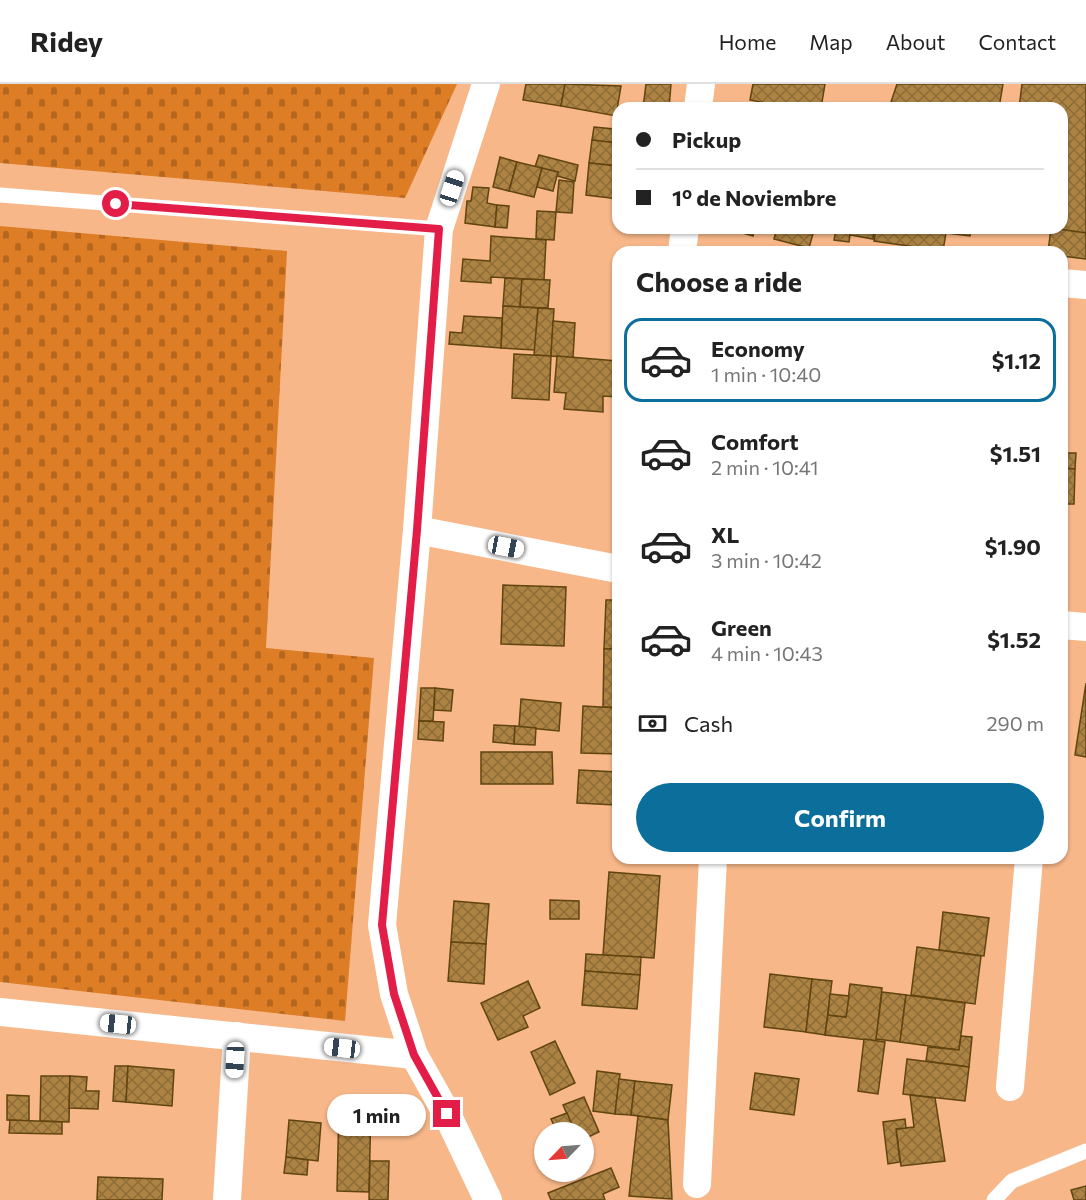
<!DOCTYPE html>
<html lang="en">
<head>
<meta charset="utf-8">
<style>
  :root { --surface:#fff; --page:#f2f2f2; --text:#222; --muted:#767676; --line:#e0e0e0; --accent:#0b6e9b }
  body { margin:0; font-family:Commissioner,sans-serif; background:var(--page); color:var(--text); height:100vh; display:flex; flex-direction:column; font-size:22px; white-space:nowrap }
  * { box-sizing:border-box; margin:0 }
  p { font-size:20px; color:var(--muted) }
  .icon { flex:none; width:33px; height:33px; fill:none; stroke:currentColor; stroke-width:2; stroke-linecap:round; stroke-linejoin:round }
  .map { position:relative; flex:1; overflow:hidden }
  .panel { position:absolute; left:612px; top:162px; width:456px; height:618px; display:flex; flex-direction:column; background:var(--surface); border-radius:18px; box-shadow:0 2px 4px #0004 }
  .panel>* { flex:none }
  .hud { position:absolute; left:612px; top:18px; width:456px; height:132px; border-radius:18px; box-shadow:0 2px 4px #0004; display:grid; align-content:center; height:132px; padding:0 24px; background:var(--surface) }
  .needle { width:39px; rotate:245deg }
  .fabs { position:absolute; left:534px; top:1038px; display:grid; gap:12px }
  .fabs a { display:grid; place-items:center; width:60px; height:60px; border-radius:50%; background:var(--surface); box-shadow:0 2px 4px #0004; font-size:30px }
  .end { position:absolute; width:27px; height:27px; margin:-14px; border:8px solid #e11d48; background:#fff; box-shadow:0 0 0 3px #fff }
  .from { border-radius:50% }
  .bubble { position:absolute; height:42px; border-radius:21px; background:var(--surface); box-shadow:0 2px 4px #0004; font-size:20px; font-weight:700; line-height:42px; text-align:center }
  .car { position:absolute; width:18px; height:36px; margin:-18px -9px; border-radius:8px; box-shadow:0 0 4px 2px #0007; background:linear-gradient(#fff 24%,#345 0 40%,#fff 0 76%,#345 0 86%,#fff 0) }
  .hud b { display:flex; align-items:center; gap:21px; height:57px; font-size:22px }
  .hud b+b { border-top:2px solid var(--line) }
  .hud i { width:15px; height:15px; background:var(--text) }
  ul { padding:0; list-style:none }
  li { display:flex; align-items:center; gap:18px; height:84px; margin:0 12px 9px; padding:0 12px; border:3px solid transparent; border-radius:18px }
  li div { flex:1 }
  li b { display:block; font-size:22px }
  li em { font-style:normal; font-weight:700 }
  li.active { border-color:var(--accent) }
  li>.icon { width:54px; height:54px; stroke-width:1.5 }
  h2 { padding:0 24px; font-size:27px; line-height:72px }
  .pay { display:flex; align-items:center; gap:15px; height:66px; padding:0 24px; font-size:22px }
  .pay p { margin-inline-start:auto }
  .action { display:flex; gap:12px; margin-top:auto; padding:12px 24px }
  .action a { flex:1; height:69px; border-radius:36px; background:var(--accent); color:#fff; font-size:24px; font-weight:700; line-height:69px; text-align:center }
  header { display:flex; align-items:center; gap:36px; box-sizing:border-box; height:84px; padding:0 30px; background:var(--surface); border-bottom:2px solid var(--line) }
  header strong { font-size:28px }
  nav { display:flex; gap:33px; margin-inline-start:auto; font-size:21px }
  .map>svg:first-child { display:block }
  .cemetery { fill:url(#cemetery-stones) }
  .building { fill:url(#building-cross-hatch); stroke:#614410; stroke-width:1.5 }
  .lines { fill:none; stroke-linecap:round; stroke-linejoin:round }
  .lane { stroke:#fff; stroke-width:15 }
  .street { stroke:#fff; stroke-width:28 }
  .route { stroke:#e11d48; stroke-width:8 }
</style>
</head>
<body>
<header>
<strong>Ridey</strong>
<nav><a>Home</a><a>Map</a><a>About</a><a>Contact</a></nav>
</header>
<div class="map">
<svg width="1086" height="1116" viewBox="0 0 1086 1116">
  <defs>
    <pattern id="cemetery-stones" width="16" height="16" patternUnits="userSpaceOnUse" patternTransform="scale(1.5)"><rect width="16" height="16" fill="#dd7d25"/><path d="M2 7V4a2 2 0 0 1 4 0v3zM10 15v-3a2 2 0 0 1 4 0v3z" fill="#b56720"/></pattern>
    <pattern id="building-cross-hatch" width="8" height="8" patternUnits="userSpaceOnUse" patternTransform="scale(1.5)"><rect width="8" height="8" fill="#ac8343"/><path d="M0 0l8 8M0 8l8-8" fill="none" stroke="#8e6c38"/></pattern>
  </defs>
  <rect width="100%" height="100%" fill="#f7b789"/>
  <!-- cemetery -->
  <g class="cemetery">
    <path d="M 0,0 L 457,0 L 405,114 L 0,79 Z"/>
    <path d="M 0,142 L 287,167 L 266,564 L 374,574 L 345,937 L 0,898 Z"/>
  </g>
  <!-- building -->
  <g class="building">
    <path d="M 526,0 L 565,0 L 561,22 L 523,16 Z"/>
    <path d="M 565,0 L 621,2 L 616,32 L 561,22 Z"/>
    <path d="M 646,0 L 671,0 L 669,24 L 643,24 Z"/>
    <path d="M 753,0 L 825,0 L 821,24 L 791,24 L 750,16 Z"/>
    <path d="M 897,0 L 1003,0 L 999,24 L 889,24 Z"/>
    <path d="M 1022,0 L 1086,0 L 1086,149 L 1046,144 L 1062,144 L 1062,24 L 1019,24 Z"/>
    <path d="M 594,43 L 614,45 L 612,59 L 592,56 Z"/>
    <path d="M 592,56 L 618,59 L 618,82 L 589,79 Z"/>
    <path d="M 539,71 L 578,81 L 575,97 L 557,92 L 558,88 L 535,83 Z"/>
    <path d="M 500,73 L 517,78 L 509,107 L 493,103 Z"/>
    <path d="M 517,78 L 542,84 L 534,113 L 509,107 Z"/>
    <path d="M 589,79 L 618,82 L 618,115 L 586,111 Z"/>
    <path d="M 542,84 L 558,88 L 553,107 L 537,103 Z"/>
    <path d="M 559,96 L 574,98 L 572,129 L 556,128 Z"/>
    <path d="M 473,103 L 489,104 L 487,119 L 497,121 L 495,143 L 465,139 L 467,117 L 471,117 Z"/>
    <path d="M 497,121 L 509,122 L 507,144 L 495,143 Z"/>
    <path d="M 537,127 L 556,128 L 554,156 L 536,155 Z"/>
    <path d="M 703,144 L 717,144 L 716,149 Z"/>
    <path d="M 737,144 L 755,144 L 753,152 L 736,147 Z"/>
    <path d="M 777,144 L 814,146 L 809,164 L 774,155 Z"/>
    <path d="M 823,144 L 851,144 L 849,158 L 834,156 L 836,146 Z"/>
    <path d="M 851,144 L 874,144 L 873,155 L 850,151 Z"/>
    <path d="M 876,144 L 971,144 L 970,152 L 946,149 L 943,167 L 874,157 Z"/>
    <path d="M 1051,144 L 1086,149 L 1086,175 L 1062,172 L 1062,168 L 1048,168 Z"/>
    <path d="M 491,152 L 546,156 L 544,196 L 491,193 L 491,199 L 461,197 L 463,175 L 490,177 Z"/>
    <path d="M 505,194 L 522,195 L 520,223 L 503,222 Z"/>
    <path d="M 522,195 L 550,196 L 548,224 L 520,223 Z"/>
    <path d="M 503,222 L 538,224 L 535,266 L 501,264 Z"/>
    <path d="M 538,224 L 554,225 L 551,272 L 534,271 Z"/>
    <path d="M 464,232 L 502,234 L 501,264 L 449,260 L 450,248 L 462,249 Z"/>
    <path d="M 553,237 L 575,239 L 573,274 L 551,272 Z"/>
    <path d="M 514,270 L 551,272 L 549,316 L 512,314 Z"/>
    <path d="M 557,272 L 618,277 L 618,313 L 603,312 L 603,328 L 564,325 L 566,309 L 554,308 Z"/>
    <path d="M 1062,369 L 1076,369 L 1075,385 L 1062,384 Z"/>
    <path d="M 1062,384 L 1075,385 L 1074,420 L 1062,420 Z"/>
    <path d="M 503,501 L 566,503 L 564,562 L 501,560 Z"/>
    <path d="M 606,516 L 618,516 L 618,565 L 604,565 Z"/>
    <path d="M 604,565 L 618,565 L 618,624 L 603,623 Z"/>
    <path d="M 1086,599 L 1086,673 L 1075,671 Z"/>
    <path d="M 421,604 L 435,604 L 433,637 L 419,637 Z"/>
    <path d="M 435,604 L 453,606 L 451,627 L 434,626 Z"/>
    <path d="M 521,615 L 561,619 L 559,647 L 519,643 Z"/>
    <path d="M 583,622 L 618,624 L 618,670 L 581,669 Z"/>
    <path d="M 419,637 L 444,638 L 443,657 L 418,655 Z"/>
    <path d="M 494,641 L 515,642 L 514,660 L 493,658 Z"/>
    <path d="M 515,642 L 536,644 L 535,661 L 514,660 Z"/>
    <path d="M 481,668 L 552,668 L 553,700 L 481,700 Z"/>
    <path d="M 579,686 L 617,688 L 616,721 L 577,719 Z"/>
    <path d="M 617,688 L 618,688 L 618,721 L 616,721 Z"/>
    <path d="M 609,788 L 660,792 L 654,874 L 603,871 Z"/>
    <path d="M 550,816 L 579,817 L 579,835 L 550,835 Z"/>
    <path d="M 454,817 L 489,820 L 486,860 L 451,858 Z"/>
    <path d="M 943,828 L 989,834 L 984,872 L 939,866 Z"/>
    <path d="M 451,858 L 486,860 L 484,900 L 448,897 Z"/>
    <path d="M 917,863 L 981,872 L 975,920 L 911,911 Z"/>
    <path d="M 586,870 L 641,873 L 640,891 L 585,887 Z"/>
    <path d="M 585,887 L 640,891 L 637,925 L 582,921 Z"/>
    <path d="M 770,890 L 812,895 L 806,948 L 764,943 Z"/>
    <path d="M 812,895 L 832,897 L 825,951 L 806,948 Z"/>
    <path d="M 528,897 L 540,924 L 523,932 L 528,943 L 498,956 L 481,919 Z"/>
    <path d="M 850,900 L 882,904 L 876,957 L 825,951 L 828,931 L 846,933 Z"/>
    <path d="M 882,908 L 906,911 L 900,958 L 876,955 Z"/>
    <path d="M 830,910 L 849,912 L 846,933 L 828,931 Z"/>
    <path d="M 906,911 L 965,919 L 959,966 L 900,958 Z"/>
    <path d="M 961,952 L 972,953 L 969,983 L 926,977 L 928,963 L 959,966 Z"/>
    <path d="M 864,955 L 885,958 L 878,1010 L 858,1007 Z"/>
    <path d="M 555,957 L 575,999 L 550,1011 L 531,968 Z"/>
    <path d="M 907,975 L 969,983 L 965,1017 L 903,1010 Z"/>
    <path d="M 115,982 L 128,982 L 126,1018 L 113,1017 Z"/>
    <path d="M 128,982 L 174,986 L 172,1022 L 126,1018 Z"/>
    <path d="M 597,987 L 620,990 L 615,1030 L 593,1027 Z"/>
    <path d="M 755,989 L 799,995 L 794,1031 L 750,1025 Z"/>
    <path d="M 41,992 L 70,992 L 69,1038 L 40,1037 Z"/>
    <path d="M 70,992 L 87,993 L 86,1007 L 99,1007 L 98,1025 L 69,1024 Z"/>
    <path d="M 619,995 L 635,997 L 631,1031 L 615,1030 Z"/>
    <path d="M 635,997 L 672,1001 L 668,1036 L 631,1031 Z"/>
    <path d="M 7,1011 L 29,1012 L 29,1037 L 7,1036 Z"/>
    <path d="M 910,1011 L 935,1014 L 945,1077 L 901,1082 L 896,1045 L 914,1043 Z"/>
    <path d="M 584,1013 L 599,1048 L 584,1055 L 584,1048 L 575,1048 L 563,1021 Z"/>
    <path d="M 339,1022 L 371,1023 L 369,1108 L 337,1107 Z"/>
    <path d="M 567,1029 L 575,1048 L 557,1048 L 551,1035 Z"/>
    <path d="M 638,1032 L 668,1036 L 672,1115 L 629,1112 Z"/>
    <path d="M 905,1035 L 906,1044 L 896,1045 L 900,1078 L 888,1080 L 883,1038 Z"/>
    <path d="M 10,1036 L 62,1038 L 62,1050 L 9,1049 Z"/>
    <path d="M 289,1036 L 321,1039 L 318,1077 L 286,1073 Z"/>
    <path d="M 286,1073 L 308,1076 L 307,1091 L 284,1089 Z"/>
    <path d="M 370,1077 L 389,1077 L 388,1116 L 369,1116 Z"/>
    <path d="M 611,1084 L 619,1103 L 603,1110 L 605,1116 L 551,1116 L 548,1109 Z"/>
    <path d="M 98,1093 L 163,1095 L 162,1116 L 97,1116 Z"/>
    <path d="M 1086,1102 L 1086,1116 L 1074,1116 L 1071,1106 Z"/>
  </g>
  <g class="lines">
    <!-- lane -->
    <g class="lane">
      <path d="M 0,111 L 439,145"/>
      <path d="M 994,1116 L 1012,1097 L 1086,1067"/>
    </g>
    <!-- street -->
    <g class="street">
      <path d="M 486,0 L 439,145 L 417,446 L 382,841 L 394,910 L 414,971 L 447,1030 L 488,1116"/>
      <path d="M 698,24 L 701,0"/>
      <path d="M 682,168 L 685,144"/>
      <path d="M 1062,199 L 1086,201"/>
      <path d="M 417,446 L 618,485"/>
      <path d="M 1062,541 L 1086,543"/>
      <path d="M 0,928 L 414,971"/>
      <path d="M 1010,1003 L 1029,774"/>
      <path d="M 697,1100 L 713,774"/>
      <path d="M 227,1116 L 237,952"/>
    </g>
  </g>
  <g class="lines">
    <!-- route -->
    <path class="route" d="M 116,120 L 439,145 L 417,446 L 382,841 L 394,910 L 414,971 L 447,1030"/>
  </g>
</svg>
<div class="fabs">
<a><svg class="needle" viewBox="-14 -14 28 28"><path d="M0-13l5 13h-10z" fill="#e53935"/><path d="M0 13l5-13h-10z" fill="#767676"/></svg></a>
</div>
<i class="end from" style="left:116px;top:120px"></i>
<i class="end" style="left:447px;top:1030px"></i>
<div class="bubble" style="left:327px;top:1010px;width:99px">1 min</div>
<i class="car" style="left:452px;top:104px;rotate:18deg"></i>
<i class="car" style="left:506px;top:463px;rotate:101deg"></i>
<i class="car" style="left:118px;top:940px;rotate:276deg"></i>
<i class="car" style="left:342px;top:964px;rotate:277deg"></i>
<i class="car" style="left:235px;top:976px;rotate:183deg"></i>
<div class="hud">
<b><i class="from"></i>Pickup</b>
<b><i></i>1º de Noviembre</b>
</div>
<section class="panel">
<h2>Choose a ride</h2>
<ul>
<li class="active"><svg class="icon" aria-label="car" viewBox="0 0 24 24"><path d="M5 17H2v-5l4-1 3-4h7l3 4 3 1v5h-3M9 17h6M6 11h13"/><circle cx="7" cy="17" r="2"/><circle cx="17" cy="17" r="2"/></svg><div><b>Economy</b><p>1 min · 10:40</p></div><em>$1.12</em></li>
<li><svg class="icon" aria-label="car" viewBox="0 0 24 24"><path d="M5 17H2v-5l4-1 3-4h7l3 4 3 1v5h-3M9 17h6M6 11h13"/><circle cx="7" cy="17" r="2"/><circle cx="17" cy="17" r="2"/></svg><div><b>Comfort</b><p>2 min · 10:41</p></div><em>$1.51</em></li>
<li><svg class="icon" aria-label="car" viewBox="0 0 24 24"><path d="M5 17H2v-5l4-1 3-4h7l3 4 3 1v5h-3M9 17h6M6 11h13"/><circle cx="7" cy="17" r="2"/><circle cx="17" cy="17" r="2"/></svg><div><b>XL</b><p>3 min · 10:42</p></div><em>$1.90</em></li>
<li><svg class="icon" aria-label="car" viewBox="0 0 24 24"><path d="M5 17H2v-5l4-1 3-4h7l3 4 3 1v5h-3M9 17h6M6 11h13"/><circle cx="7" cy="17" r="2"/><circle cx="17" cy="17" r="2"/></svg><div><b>Green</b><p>4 min · 10:43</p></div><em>$1.52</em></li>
</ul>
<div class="pay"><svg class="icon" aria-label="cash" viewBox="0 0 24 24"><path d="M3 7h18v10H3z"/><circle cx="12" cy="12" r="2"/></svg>Cash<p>290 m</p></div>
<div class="action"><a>Confirm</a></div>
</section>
</div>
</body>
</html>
